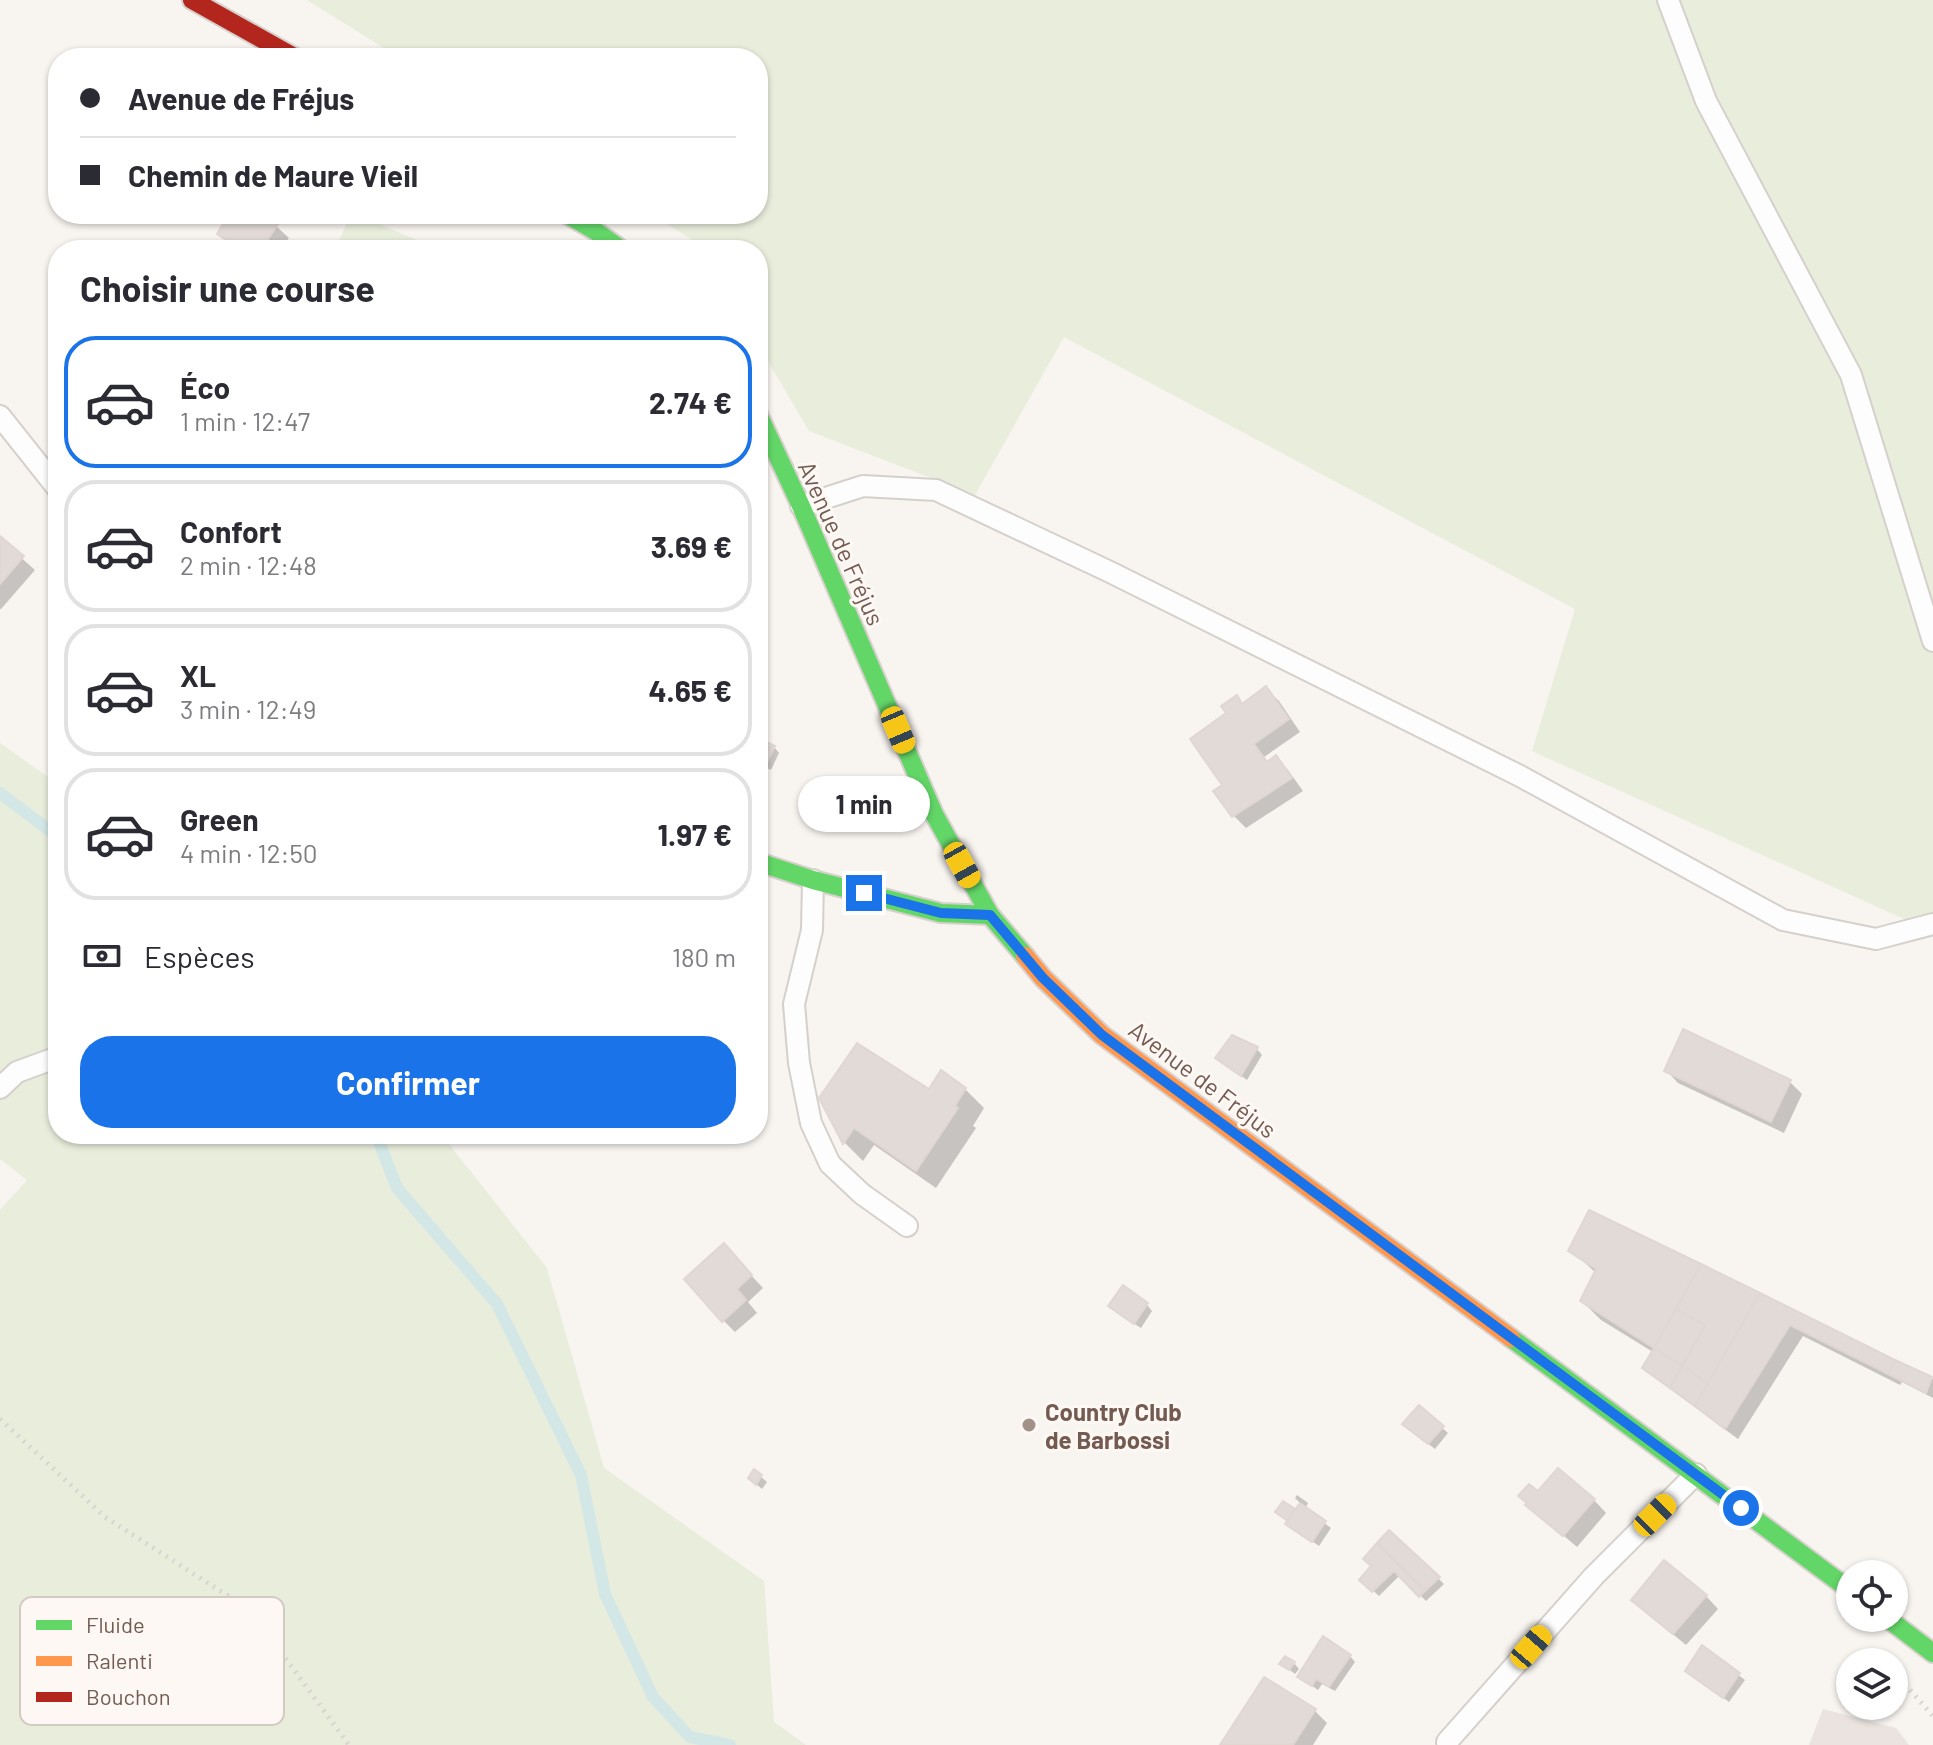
<!DOCTYPE html>
<html lang="fr">
<head>
<meta charset="utf-8">
<style>
  :root { --surface:#fff; --page:#f7f7f7; --text:#2b2b33; --muted:#7c7c81; --line:#e1e1e2; --accent:#1a73e8 }
  body { margin:0; font-family:Barlow,sans-serif; background:var(--page); color:var(--text); height:100vh; display:flex; flex-direction:column; font-size:30px; white-space:nowrap }
  * { box-sizing:border-box; margin:0 }
  p { font-size:26px; color:var(--muted) }
  .icon { flex:none; width:44px; height:44px; fill:none; stroke:currentColor; stroke-width:2; stroke-linecap:round; stroke-linejoin:round }
  .map { position:relative; flex:1; overflow:hidden }
  .sheet { position:absolute; left:48px; top:240px; width:720px; height:904px; display:flex; flex-direction:column; background:var(--surface); border-radius:32px; box-shadow:0 2px 6px #0004 }
  .sheet>* { flex:none }
  .guide { position:absolute; left:48px; top:48px; width:720px; height:176px; border-radius:32px; box-shadow:0 2px 6px #0004; display:grid; align-content:center; height:176px; padding:0 32px; background:var(--surface) }
  .buttons { position:absolute; left:1836px; top:1560px; display:grid; gap:16px }
  .buttons a { display:grid; place-items:center; width:72px; height:72px; border-radius:50%; background:var(--surface); box-shadow:0 2px 6px #0004; font-size:40px }
  .end { position:absolute; width:36px; height:36px; margin:-18px; border:10px solid #1a73e8; background:#fff; box-shadow:0 0 0 4px #fff }
  .from { border-radius:50% }
  .bubble { position:absolute; height:56px; border-radius:28px; background:var(--surface); box-shadow:0 2px 6px #0004; font-size:26px; font-weight:700; line-height:56px; text-align:center }
  .car { position:absolute; width:24px; height:48px; margin:-24px -12px; border-radius:10px; box-shadow:0 0 6px 2px #0007; background:linear-gradient(#f5c518 24%,#345 0 40%,#f5c518 0 76%,#345 0 86%,#f5c518 0) }
  .guide b { display:flex; align-items:center; gap:28px; height:76px; font-size:30px }
  .guide b+b { border-top:2px solid var(--line) }
  .guide i { width:20px; height:20px; background:var(--text) }
  ul { padding:0; list-style:none }
  li { display:flex; align-items:center; gap:24px; height:132px; margin:0 16px 12px; padding:0 16px; border:4px solid var(--line); border-radius:32px }
  li div { flex:1 }
  li b { display:block; font-size:30px }
  li em { font-style:normal; font-weight:700 }
  li.selected { border-color:var(--accent) }
  li>.icon { width:72px; height:72px; stroke-width:1.5 }
  h2 { padding:0 32px; font-size:36px; line-height:96px }
  .pay { display:flex; align-items:center; gap:20px; height:88px; padding:0 32px; font-size:30px }
  .pay p { margin-inline-start:auto }
  .button { display:flex; gap:16px; margin-top:auto; padding:16px 32px }
  .button a { flex:1; height:92px; border-radius:32px; background:var(--accent); color:#fff; font-size:32px; font-weight:700; line-height:92px; text-align:center }
  .map>svg:first-child { display:block }
  .industrial { fill:#eae3df }
  .green { fill:#e8eddc }
  .shadow { fill:#0003 }
  .lines { fill:none; stroke-linecap:round; stroke-linejoin:round }
  .stream { stroke:#d3e7e7; stroke-width:12 }
  .building { fill:#e1dad6; stroke:#e0d7d3; stroke-width:2 }
  .lane-casing { stroke:#d5d0cb; stroke-width:24 }
  .fast-casing { stroke:#d8d0cc; stroke-width:22 }
  .slow-casing { stroke:#d8d0cc; stroke-width:22 }
  .jam-casing { stroke:#d8d0cc; stroke-width:22 }
  .path { stroke:#dad4d0; stroke-width:5; stroke-dasharray:2 6; stroke-linecap:butt }
  .lane { stroke:#fefdfd; stroke-width:20 }
  .fast { stroke:#63d668; stroke-width:18 }
  .slow { stroke:#ff974d; stroke-width:18 }
  .jam { stroke:#b3261e; stroke-width:18 }
  .route { stroke:#1a73e8; stroke-width:10 }
  .poi-dot { fill:#a29189; stroke:#fdf8f3; stroke-width:3 }
  .labels { text-anchor:middle; dominant-baseline:central; stroke-width:6; stroke-linejoin:round; paint-order:stroke }
  .street-label { font-size:24px; fill:#745b52; stroke:#fdf8f3 }
  .poi-label { font-size:24px; font-weight:bold; fill:#745b52; stroke:#fdf8f3; text-anchor:start }
  .key { fill:#fdf8f3; stroke:#d4c9c3; stroke-width:2 }
  .key-label { font-size:22px; fill:#745b52 }
</style>
</head>
<body>
<div class="map">
<svg width="1933" height="1745" viewBox="0 0 1933 1745">
  <rect width="100%" height="100%" fill="#f8f4f0"/>
  <!-- industrial -->
  <path class="industrial" d="M 1823,1709 L 1896,1728 L 1909,1745 L 1809,1745 Z"/>
  <!-- green -->
  <g class="green">
    <path d="M 307,0 L 1933,0 L 1933,932 L 1532,751 L 1575,609 L 1064,337 L 975,495 L 809,431 L 758,344 L 758,250 L 703,250 L 699,244 L 651,214 L 758,214 L 758,58 L 400,58 Z"/>
    <path d="M 351,214 L 357,214 L 439,250 L 335,250 Z"/>
    <path d="M 0,743 L 58,784 L 58,1134 L 441,1134 L 547,1268 L 604,1468 L 764,1581 L 774,1722 L 806,1745 L 0,1745 L 0,1210 L 27,1180 L 0,1159 Z"/>
  </g>
  <!-- shadow -->
  <g class="shadow">
    <path d="M 232,214 L 258,214 L 276,226 L 289,238 L 281,250 L 238,250 L 219,234 Z"/>
    <path d="M 0,539 L 35,570 L 1,609 L 0,609 Z"/>
    <path d="M 1266,689 L 1279,701 L 1300,732 L 1264,757 L 1269,763 L 1276,758 L 1288,770 L 1303,791 L 1246,828 L 1234,816 L 1216,791 L 1224,786 L 1228,714 L 1237,697 L 1244,705 Z"/>
    <path d="M 758,740 L 774,747 L 779,753 L 771,770 L 758,764 Z"/>
    <path d="M 1257,1049 L 1262,1055 L 1247,1080 L 1223,1063 Z"/>
    <path d="M 1666,1070 L 1790,1082 L 1802,1094 L 1784,1133 L 1678,1083 Z"/>
    <path d="M 965,1089 L 984,1108 L 973,1126 L 976,1128 L 936,1188 L 874,1145 L 863,1161 L 845,1143 L 821,1098 Z"/>
    <path d="M 1590,1213 L 1933,1379 L 1933,1398 L 1902,1382 L 1900,1385 L 1803,1336 L 1738,1439 L 1650,1374 L 1644,1368 L 1653,1352 L 1601,1320 L 1582,1301 L 1596,1273 L 1571,1250 Z"/>
    <path d="M 736,1259 L 763,1288 L 748,1302 L 757,1313 L 735,1332 L 723,1320 Z"/>
    <path d="M 1147,1305 L 1152,1311 L 1141,1328 L 1116,1312 Z"/>
    <path d="M 1419,1408 L 1448,1433 L 1435,1449 L 1410,1430 Z"/>
    <path d="M 755,1472 L 767,1482 L 762,1489 L 756,1484 Z"/>
    <path d="M 1538,1494 L 1594,1500 L 1606,1513 L 1577,1547 L 1528,1505 Z"/>
    <path d="M 1297,1495 L 1308,1503 L 1305,1509 L 1331,1528 L 1319,1546 L 1288,1524 L 1289,1521 L 1284,1504 L 1295,1512 L 1301,1504 L 1295,1498 Z"/>
    <path d="M 1389,1532 L 1444,1584 L 1426,1601 L 1400,1575 L 1379,1596 L 1362,1580 L 1373,1567 Z"/>
    <path d="M 1706,1596 L 1718,1609 L 1686,1645 L 1646,1612 Z"/>
    <path d="M 1703,1648 L 1745,1680 L 1729,1702 L 1694,1676 Z"/>
    <path d="M 1350,1656 L 1355,1662 L 1335,1691 L 1322,1684 L 1318,1690 L 1300,1677 Z"/>
    <path d="M 1294,1663 L 1299,1669 L 1295,1674 L 1282,1664 Z"/>
    <path d="M 1315,1711 L 1327,1723 L 1313,1745 L 1222,1745 Z"/>
  </g>
  <g class="lines">
    <!-- stream -->
    <g class="stream">
      <path d="M 0,793 L 58,837"/>
      <path d="M 376,1134 L 397,1188 L 497,1304 L 581,1475 L 605,1594 L 653,1697 L 690,1737 L 730,1745"/>
    </g>
  </g>
  <!-- building -->
  <g class="building">
    <path d="M 229,214 L 261,214 L 278,224 L 261,250 L 241,250 L 217,234 Z"/>
    <path d="M 0,536 L 24,556 L 0,584 Z"/>
    <path d="M 1266,686 L 1289,719 L 1254,744 L 1267,762 L 1276,755 L 1292,778 L 1232,817 L 1213,791 L 1222,785 L 1190,739 L 1226,713 L 1221,706 L 1237,695 L 1242,704 Z"/>
    <path d="M 758,738 L 775,746 L 765,766 L 758,763 Z"/>
    <path d="M 1683,1029 L 1791,1080 L 1771,1122 L 1664,1071 Z"/>
    <path d="M 1232,1035 L 1258,1047 L 1241,1076 L 1215,1058 Z"/>
    <path d="M 857,1043 L 929,1089 L 941,1070 L 966,1088 L 955,1106 L 958,1108 L 916,1171 L 854,1128 L 843,1144 L 819,1098 Z"/>
    <path d="M 1589,1210 L 1701,1264 L 1654,1348 L 1580,1301 L 1596,1269 L 1568,1251 Z"/>
    <path d="M 724,1243 L 752,1275 L 737,1289 L 746,1300 L 722,1322 L 684,1279 Z"/>
    <path d="M 1701,1264 L 1760,1293 L 1708,1383 L 1682,1366 L 1705,1325 L 1676,1309 Z"/>
    <path d="M 1123,1285 L 1148,1303 L 1134,1324 L 1108,1306 Z"/>
    <path d="M 1760,1293 L 1895,1360 L 1888,1374 L 1790,1325 L 1725,1429 L 1695,1406 Z"/>
    <path d="M 1676,1309 L 1705,1325 L 1682,1366 L 1654,1348 Z"/>
    <path d="M 1654,1348 L 1682,1366 L 1670,1388 L 1642,1368 Z"/>
    <path d="M 1895,1360 L 1932,1377 L 1926,1393 L 1888,1374 Z"/>
    <path d="M 1682,1366 L 1708,1383 L 1695,1406 L 1670,1388 Z"/>
    <path d="M 1419,1405 L 1444,1426 L 1428,1444 L 1402,1424 Z"/>
    <path d="M 1558,1468 L 1595,1499 L 1563,1536 L 1525,1505 L 1527,1503 L 1518,1496 L 1529,1484 L 1538,1491 Z"/>
    <path d="M 754,1469 L 762,1475 L 756,1485 L 748,1478 Z"/>
    <path d="M 1283,1501 L 1295,1509 L 1288,1521 L 1275,1512 Z"/>
    <path d="M 1300,1503 L 1326,1521 L 1312,1542 L 1285,1524 Z"/>
    <path d="M 1389,1530 L 1440,1577 L 1425,1591 L 1377,1543 Z"/>
    <path d="M 1377,1543 L 1425,1591 L 1419,1597 L 1394,1571 L 1372,1592 L 1359,1580 L 1371,1566 L 1363,1559 Z"/>
    <path d="M 1664,1560 L 1707,1595 L 1673,1634 L 1631,1600 Z"/>
    <path d="M 1323,1636 L 1351,1655 L 1329,1687 L 1316,1679 L 1312,1686 L 1297,1677 Z"/>
    <path d="M 1702,1645 L 1740,1673 L 1723,1698 L 1685,1671 Z"/>
    <path d="M 1285,1656 L 1295,1662 L 1289,1670 L 1279,1664 Z"/>
    <path d="M 1264,1677 L 1316,1709 L 1293,1745 L 1220,1745 Z"/>
  </g>
  <g class="lines">
    <!-- lane casing -->
    <g class="lane-casing">
      <g id="lane">
        <path d="M 1668,0 L 1706,101 L 1851,375 L 1933,641"/>
        <path d="M 0,416 L 58,489"/>
        <path d="M 801,506 L 863,486 L 936,490 L 1108,571 L 1520,776 L 1783,920 L 1876,939 L 1933,924"/>
        <path d="M 813,880 L 812,930 L 794,1004 L 799,1063 L 811,1123 L 830,1164 L 862,1194 L 907,1226"/>
        <path d="M 0,1088 L 17,1072 L 58,1057"/>
        <path d="M 1447,1742 L 1594,1576 L 1696,1474"/>
      </g>
    </g>
    <!-- fast casing -->
    <g class="fast-casing">
      <g id="fast">
        <path d="M 566,214 L 594,230 L 622,250"/>
        <path d="M 758,414 L 801,506 L 934,814 L 990,915 L 1025,956"/>
        <path d="M 758,862 L 813,880 L 941,913 L 990,915"/>
        <path d="M 1511,1338 L 1850,1590"/>
        <path d="M 1887,1618 L 1933,1653"/>
      </g>
    </g>
    <!-- slow casing -->
    <g class="slow-casing">
      <path id="slow" d="M 1025,956 L 1043,978 L 1102,1035 L 1511,1338"/>
    </g>
    <!-- jam casing -->
    <g class="jam-casing">
      <path id="jam" d="M 192,0 L 296,58"/>
    </g>
    <!-- path -->
    <g class="path">
      <path d="M 0,1419 L 105,1517 L 250,1610 L 349,1745"/>
      <path d="M 1910,1690 L 1933,1716"/>
    </g>
    <!-- lane -->
    <use href="#lane" class="lane"/>
    <!-- fast -->
    <use href="#fast" class="fast"/>
    <!-- slow -->
    <use href="#slow" class="slow"/>
    <!-- jam -->
    <use href="#jam" class="jam"/>
  </g>
  <g class="lines">
    <!-- route -->
    <path class="route" d="M 864,893 L 941,913 L 990,915 L 1043,978 L 1102,1035 L 1741,1508"/>
  </g>
  <!-- markers -->
  <circle class="poi-dot" cx="1029" cy="1425" r="8"/>
  <g class="labels">
    <!-- street labels -->
    <g class="street-label">
      <text transform="translate(842 543) rotate(66)">Avenue de Fréjus</text>
      <text transform="translate(1203 1079) rotate(37)">Avenue de Fréjus</text>
    </g>
    <!-- poi labels -->
    <g class="poi-label">
      <text x="1045" y="1411">Country Club<tspan x="1045" dy="28">de Barbossi</tspan></text>
    </g>
  </g>
  <!-- legend -->
  <rect x="20" y="1597" width="264" height="128" rx="12" class="key"/>
  <rect x="36" y="1620" width="36" height="10" fill="#63d668"/>
  <rect x="36" y="1656" width="36" height="10" fill="#ff974d"/>
  <rect x="36" y="1692" width="36" height="10" fill="#b3261e"/>
  <g class="key-label">
    <text x="86" y="1633">Fluide</text>
    <text x="86" y="1669">Ralenti</text>
    <text x="86" y="1705">Bouchon</text>
  </g>
</svg>
<div class="buttons">
<a><svg class="icon" aria-label="locate" viewBox="0 0 24 24"><circle cx="12" cy="12" r="6"/><path d="M12 2v4M12 18v4M2 12h4M18 12h4"/></svg></a>
<a><svg class="icon" aria-label="layers" viewBox="0 0 24 24"><path d="M12 4l9 5-9 5-9-5zM3 14l9 5 9-5"/></svg></a>
</div>
<i class="end from" style="left:1741px;top:1508px"></i>
<i class="end" style="left:864px;top:893px"></i>
<div class="bubble" style="left:798px;top:776px;width:132px">1 min</div>
<i class="car" style="left:898px;top:730px;rotate:157deg"></i>
<i class="car" style="left:962px;top:865px;rotate:151deg"></i>
<i class="car" style="left:1655px;top:1515px;rotate:45deg"></i>
<i class="car" style="left:1531px;top:1647px;rotate:41deg"></i>
<div class="guide">
<b><i class="from"></i>Avenue de Fréjus</b>
<b><i></i>Chemin de Maure Vieil</b>
</div>
<section class="sheet">
<h2>Choisir une course</h2>
<ul>
<li class="selected"><svg class="icon" aria-label="car" viewBox="0 0 24 24"><path d="M5 17H2v-5l4-1 3-4h7l3 4 3 1v5h-3M9 17h6M6 11h13"/><circle cx="7" cy="17" r="2"/><circle cx="17" cy="17" r="2"/></svg><div><b>Éco</b><p>1 min · 12:47</p></div><em>2.74 €</em></li>
<li><svg class="icon" aria-label="car" viewBox="0 0 24 24"><path d="M5 17H2v-5l4-1 3-4h7l3 4 3 1v5h-3M9 17h6M6 11h13"/><circle cx="7" cy="17" r="2"/><circle cx="17" cy="17" r="2"/></svg><div><b>Confort</b><p>2 min · 12:48</p></div><em>3.69 €</em></li>
<li><svg class="icon" aria-label="car" viewBox="0 0 24 24"><path d="M5 17H2v-5l4-1 3-4h7l3 4 3 1v5h-3M9 17h6M6 11h13"/><circle cx="7" cy="17" r="2"/><circle cx="17" cy="17" r="2"/></svg><div><b>XL</b><p>3 min · 12:49</p></div><em>4.65 €</em></li>
<li><svg class="icon" aria-label="car" viewBox="0 0 24 24"><path d="M5 17H2v-5l4-1 3-4h7l3 4 3 1v5h-3M9 17h6M6 11h13"/><circle cx="7" cy="17" r="2"/><circle cx="17" cy="17" r="2"/></svg><div><b>Green</b><p>4 min · 12:50</p></div><em>1.97 €</em></li>
</ul>
<div class="pay"><svg class="icon" aria-label="cash" viewBox="0 0 24 24"><path d="M3 7h18v10H3z"/><circle cx="12" cy="12" r="2"/></svg>Espèces<p>180 m</p></div>
<div class="button"><a>Confirmer</a></div>
</section>
</div>
</body>
</html>
